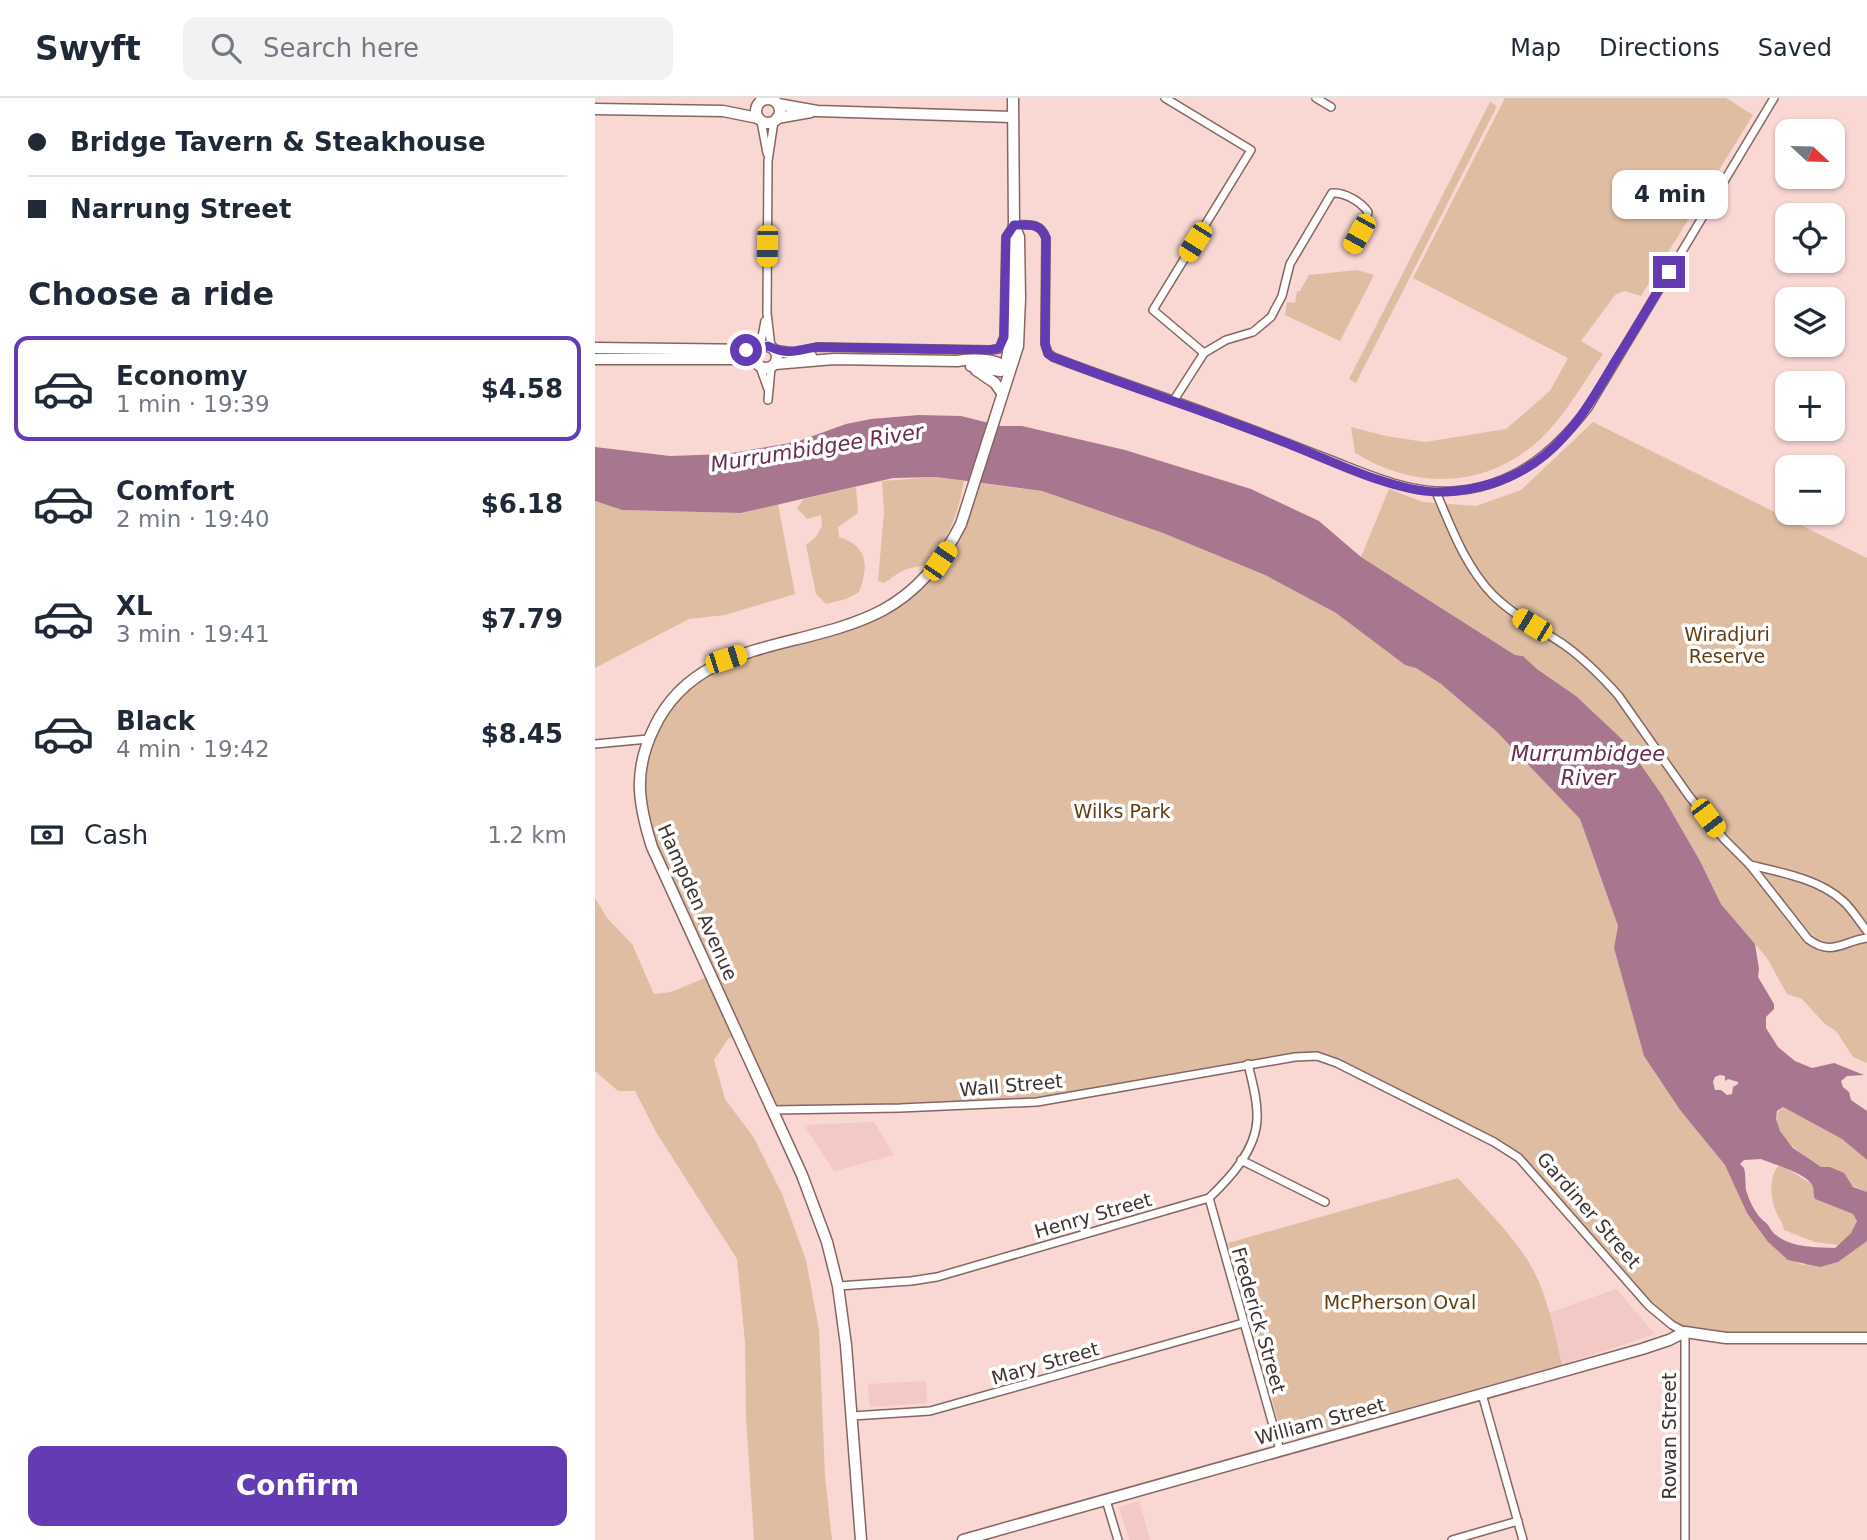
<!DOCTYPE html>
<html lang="en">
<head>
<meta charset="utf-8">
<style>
  :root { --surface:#fff; --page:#f2f2f3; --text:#1f2937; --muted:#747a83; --line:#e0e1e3; --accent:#633bb3 }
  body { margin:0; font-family:"DejaVu Sans",sans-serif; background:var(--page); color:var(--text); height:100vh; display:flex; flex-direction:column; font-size:26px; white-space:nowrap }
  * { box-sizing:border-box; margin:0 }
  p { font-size:23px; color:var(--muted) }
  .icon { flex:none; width:38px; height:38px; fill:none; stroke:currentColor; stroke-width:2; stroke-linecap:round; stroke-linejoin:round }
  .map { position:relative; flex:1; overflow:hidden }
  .side { display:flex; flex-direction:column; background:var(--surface); width:595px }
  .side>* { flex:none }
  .top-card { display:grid; align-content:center; height:154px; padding:0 28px; background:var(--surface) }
  .needle { width:46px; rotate:112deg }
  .buttons { position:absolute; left:1180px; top:21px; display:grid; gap:14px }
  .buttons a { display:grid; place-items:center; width:70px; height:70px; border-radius:14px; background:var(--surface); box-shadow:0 2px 5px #0004; font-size:35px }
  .end { position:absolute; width:32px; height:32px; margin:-16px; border:9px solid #633bb3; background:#fff; box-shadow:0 0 0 4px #fff }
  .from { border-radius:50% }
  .bubble { position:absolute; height:49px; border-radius:14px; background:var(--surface); box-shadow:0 2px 5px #0004; font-size:23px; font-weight:700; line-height:49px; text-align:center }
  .car { position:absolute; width:21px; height:42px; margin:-21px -10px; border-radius:9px; box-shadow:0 0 5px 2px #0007; background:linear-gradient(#f5c518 24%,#345 0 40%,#f5c518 0 76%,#345 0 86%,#f5c518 0) }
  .top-card b { display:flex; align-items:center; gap:24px; height:66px; font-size:26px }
  .top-card b+b { border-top:2px solid var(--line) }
  .top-card i { width:18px; height:18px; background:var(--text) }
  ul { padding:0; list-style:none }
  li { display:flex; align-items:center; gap:21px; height:105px; margin:0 14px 10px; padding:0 14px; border:4px solid transparent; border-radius:14px }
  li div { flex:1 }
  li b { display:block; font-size:26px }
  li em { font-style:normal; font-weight:700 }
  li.selected { border-color:var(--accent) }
  li>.icon { width:63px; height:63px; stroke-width:1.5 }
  h2 { padding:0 28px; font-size:32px; line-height:84px }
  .pay { display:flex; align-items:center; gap:18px; height:77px; padding:0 28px; font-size:26px }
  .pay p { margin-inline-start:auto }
  .button { display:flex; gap:14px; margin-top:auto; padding:14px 28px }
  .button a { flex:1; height:80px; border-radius:14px; background:var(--accent); color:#fff; font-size:28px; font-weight:700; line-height:80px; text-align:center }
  header { display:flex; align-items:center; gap:42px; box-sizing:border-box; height:98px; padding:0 35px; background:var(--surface); border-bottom:2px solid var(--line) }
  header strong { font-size:33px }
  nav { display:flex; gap:38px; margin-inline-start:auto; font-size:24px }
  .search { width:490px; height:63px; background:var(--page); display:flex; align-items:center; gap:18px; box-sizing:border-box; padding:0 24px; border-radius:14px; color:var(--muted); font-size:26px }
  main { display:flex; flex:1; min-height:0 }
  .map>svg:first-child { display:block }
  .built { fill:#f2c9c4 }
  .green { fill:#dfbda2 }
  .water { fill:#a9768f; fill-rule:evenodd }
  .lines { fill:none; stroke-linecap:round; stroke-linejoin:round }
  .street-casing { stroke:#846663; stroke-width:10 }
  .secondary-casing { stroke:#846663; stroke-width:13 }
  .street { stroke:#fff; stroke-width:7 }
  .secondary { stroke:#fff; stroke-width:10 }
  .route { stroke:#633bb3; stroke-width:9 }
  .labels { text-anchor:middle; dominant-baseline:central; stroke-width:7; stroke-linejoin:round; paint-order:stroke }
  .park-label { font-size:19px; fill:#653b10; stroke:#fff }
  .street-label { font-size:19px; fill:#3f3230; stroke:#fff }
  .water-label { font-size:21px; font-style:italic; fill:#6b2b4e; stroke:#fff }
</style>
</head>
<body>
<header>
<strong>Swyft</strong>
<div class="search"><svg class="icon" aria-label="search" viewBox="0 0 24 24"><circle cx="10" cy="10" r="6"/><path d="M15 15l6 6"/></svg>Search here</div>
<nav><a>Map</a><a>Directions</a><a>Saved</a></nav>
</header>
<main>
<section class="side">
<div class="top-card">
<b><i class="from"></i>Bridge Tavern &amp; Steakhouse</b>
<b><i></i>Narrung Street</b>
</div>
<h2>Choose a ride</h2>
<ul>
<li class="selected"><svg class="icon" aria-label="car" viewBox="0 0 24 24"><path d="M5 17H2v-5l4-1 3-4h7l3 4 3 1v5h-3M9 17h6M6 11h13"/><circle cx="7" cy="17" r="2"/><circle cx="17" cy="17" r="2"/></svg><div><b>Economy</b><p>1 min · 19:39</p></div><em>$4.58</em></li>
<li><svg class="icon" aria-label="car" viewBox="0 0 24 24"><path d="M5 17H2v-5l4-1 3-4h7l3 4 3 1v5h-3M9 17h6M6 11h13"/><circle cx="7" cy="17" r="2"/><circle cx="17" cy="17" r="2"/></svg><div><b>Comfort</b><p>2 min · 19:40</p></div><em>$6.18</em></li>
<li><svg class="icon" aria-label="car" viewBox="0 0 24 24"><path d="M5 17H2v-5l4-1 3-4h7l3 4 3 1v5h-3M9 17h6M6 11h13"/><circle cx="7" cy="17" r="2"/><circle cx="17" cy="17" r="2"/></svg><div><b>XL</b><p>3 min · 19:41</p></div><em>$7.79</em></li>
<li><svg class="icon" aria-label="car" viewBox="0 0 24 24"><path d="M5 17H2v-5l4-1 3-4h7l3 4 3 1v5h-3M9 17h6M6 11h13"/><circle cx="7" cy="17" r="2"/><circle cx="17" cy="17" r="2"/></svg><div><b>Black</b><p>4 min · 19:42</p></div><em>$8.45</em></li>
</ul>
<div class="pay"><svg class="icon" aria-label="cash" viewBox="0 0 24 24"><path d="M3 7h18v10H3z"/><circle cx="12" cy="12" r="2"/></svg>Cash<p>1.2 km</p></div>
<div class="button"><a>Confirm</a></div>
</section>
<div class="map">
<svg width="1272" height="1442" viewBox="0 0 1272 1442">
  <rect width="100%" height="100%" fill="#f9d7d3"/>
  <!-- built -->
  <g class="built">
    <path d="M 279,1024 L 299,1057 L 239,1073 L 209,1027 Z"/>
    <path d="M 1021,1191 L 1060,1236 L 967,1267 L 954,1215 Z"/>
    <path d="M 331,1283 L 332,1305 L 275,1309 L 273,1286 Z"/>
    <path d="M 544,1403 L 555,1442 L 534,1442 L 524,1409 Z"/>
  </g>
  <!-- green -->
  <g class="green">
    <path d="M 910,0 L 1131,0 L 1158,17 L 1046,198 L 1029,193 L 1020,197 L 986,243 L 1008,256 C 993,278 979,302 962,323 C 910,388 830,398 760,355 L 756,329 L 791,338 L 830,344 L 911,331 L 955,293 L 973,260 L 818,180 Z"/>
    <path d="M 895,4 L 902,8 L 761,285 L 754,281 Z"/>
    <path d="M 762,172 L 779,177 L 745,243 L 690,217 L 692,204 L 700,205 L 702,193 L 705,193 L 714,177 Z"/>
    <path d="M 998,324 L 1272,460 L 1272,965 L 1258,959 L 1241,933 L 1230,926 L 1207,901 L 1192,896 L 1172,860 L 1126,806 L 1105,763 L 1067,697 L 1030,644 L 981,598 L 942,571 L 928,558 L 920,557 L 766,459 L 794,391 L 828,404 L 881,408 L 926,392 Z"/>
    <path d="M 341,379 L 369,383 C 365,410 353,444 333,464 C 326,470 320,468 313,471 C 304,473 296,481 289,485 L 283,483 L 289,414 L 287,383 Z"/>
    <path d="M 383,385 L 447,393 L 568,435 L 670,477 L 741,515 L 810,567 L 821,570 L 846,586 L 901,633 L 985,721 L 1023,828 L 1019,850 L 1049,958 L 1085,1012 L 1130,1067 L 1173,1144 L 1191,1160 L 1208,1167 L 1272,1143 L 1272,1240 L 1103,1237 L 1064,1218 L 924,1060 L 722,958 L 465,1001 L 178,1012 L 143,936 L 133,941 L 119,962 L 130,1001 L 159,1040 L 187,1096 L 211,1162 L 224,1232 L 230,1378 L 237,1442 L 159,1442 L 151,1319 L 150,1244 L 142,1161 L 61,1034 L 40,993 L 23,993 L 0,973 L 0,800 L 12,820 L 37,846 L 59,896 L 76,894 L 115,878 L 64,766 L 44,684 L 64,619 L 112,570 L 277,517 L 336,473 Z"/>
    <path d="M 261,389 L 263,415 L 243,429 L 244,439 C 273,448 274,468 264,494 L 251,501 L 231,506 L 221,496 L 211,447 L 220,440 L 227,428 L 226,417 L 212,421 L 202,410 L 209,401 Z"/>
    <path d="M 0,403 L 27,412 L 146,415 L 183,406 L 200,496 L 130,517 L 94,521 L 0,570 Z"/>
    <path d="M 1188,1009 L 1247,1041 L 1272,1062 L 1272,1094 C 1252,1087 1156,1036 1188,1009 Z"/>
    <path d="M 1185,1066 L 1215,1085 L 1218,1089 L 1220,1101 L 1258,1116 L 1262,1123 L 1256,1135 L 1243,1147 L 1220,1144 L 1189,1132 C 1188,1125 1185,1122 1182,1116 C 1175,1101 1173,1078 1185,1066 Z"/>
    <path d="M 863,1080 C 884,1104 909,1128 927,1154 C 951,1186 958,1229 967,1267 L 704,1341 L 685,1330 L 633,1145 Z"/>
  </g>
  <!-- water -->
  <path class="water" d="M 324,317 L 366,318 L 406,328 L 427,328 L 530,352 L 656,391 L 724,423 L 766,459 L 920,557 L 928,558 L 942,571 L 981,598 L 1030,644 L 1067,697 L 1105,763 L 1126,806 L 1160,846 L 1164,871 L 1163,879 L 1179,906 L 1179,911 L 1171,919 L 1171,930 L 1183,949 L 1200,963 L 1217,970 L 1239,965 L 1269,977 L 1252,978 L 1246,983 L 1248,989 L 1254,994 L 1256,1002 L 1272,1013 L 1272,1062 L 1247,1041 L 1188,1009 L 1182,1013 L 1181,1021 L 1185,1033 L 1198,1050 L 1226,1069 L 1235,1069 L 1249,1075 L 1258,1089 L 1272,1094 L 1272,1143 L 1243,1164 L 1225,1169 L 1193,1162 L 1173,1144 L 1152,1115 L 1130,1067 L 1085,1012 L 1049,958 L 1019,850 L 1023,828 L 985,721 L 901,633 L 846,586 L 821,570 L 810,567 L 741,515 L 670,477 L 568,435 L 447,393 L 341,379 L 298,380 L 146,415 L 27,412 L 0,403 L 0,349 L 75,358 L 131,356 L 201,344 L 251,326 L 276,321 ZM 1125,977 L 1130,978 L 1130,983 L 1133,981 L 1143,984 L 1143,986 L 1138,989 L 1137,996 L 1132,997 L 1126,992 L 1120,992 L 1118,984 L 1120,979 ZM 1166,1061 C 1177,1066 1213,1075 1218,1089 C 1219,1093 1218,1097 1220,1101 L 1258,1116 L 1262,1123 L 1256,1135 L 1240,1150 C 1220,1149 1197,1150 1181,1137 C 1176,1134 1175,1128 1170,1124 C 1161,1117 1155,1105 1151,1092 C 1150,1085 1151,1077 1149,1070 L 1145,1066 L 1149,1062 Z"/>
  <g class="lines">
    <!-- street casing -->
    <g class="street-casing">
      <g id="street">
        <path d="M 570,0 L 656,52 L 558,212 L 609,255"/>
        <path d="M 721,0 L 736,9"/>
        <path d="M 166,3 L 166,0"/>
        <path d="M 166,23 L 172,55"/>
        <path d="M 176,249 L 172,215 L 173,63 L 179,23"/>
        <path d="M 165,250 L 170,223"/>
        <path d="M 202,254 L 222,249 L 395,252 L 404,251 L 409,239 L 411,139 L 419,127 C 434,127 445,124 451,140 L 450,246 L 453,255 L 458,259 C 517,282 578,301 637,324 C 670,336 703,349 736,362 C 775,377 816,396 858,393 C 918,389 958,355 993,310 L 1179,0"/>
        <path d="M 165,269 L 173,291"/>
        <path d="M 173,302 L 176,270"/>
        <path d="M 579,302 L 609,255 L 631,242 L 658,234 L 676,219 L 687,198 L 695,166 L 737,95 C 750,94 766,104 773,114 L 771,122 L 756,150"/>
        <path d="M 841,394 C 856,429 870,468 898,497 C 918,517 944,530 968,546 C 988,560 1006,578 1023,597 L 1094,698 L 1129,741 L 1155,767 L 1213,841 C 1237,859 1248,843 1272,840"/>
        <path d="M 0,646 L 53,641"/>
        <path d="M 1155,767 C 1185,774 1224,781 1248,803 C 1257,811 1264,823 1272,833"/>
        <path d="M 178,1012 L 305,1010 L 442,1004 L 700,959 L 722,958 L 742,965 L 899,1044 L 924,1060 L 1054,1208 L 1077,1227 L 1090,1234 L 1090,1442"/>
        <path d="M 646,1062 L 730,1104"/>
        <path d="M 614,1100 L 685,1352"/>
        <path d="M 243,1188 L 316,1183 L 342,1179 L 614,1100 C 635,1080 661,1052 662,1021 C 663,1003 657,983 653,966"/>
        <path d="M 887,1296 L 928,1442"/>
        <path d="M 257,1318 L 335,1313 L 648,1225"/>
        <path d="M 511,1402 L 523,1442"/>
        <path d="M 857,1442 L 923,1423"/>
      </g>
    </g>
    <!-- secondary casing -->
    <g class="secondary-casing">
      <g id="secondary">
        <circle cx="173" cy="13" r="12"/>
        <path d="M 183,6 L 222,13 L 417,19"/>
        <path d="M 0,11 L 128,13 L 163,20"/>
        <path d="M 182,20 L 216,14"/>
        <circle cx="171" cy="259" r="11"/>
        <path d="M 0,250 L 163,252"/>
        <path d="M 181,253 L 216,258"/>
        <path d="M 0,261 L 146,261 L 161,264"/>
        <path d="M 180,266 L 239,261 L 362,263 C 378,260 401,260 414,271"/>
        <path d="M 376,268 L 405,273 L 414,271"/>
        <path d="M 414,271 L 412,260 L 417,230 L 417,140 L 419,127 L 418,0"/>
        <path d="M 381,272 L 400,285 L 407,295"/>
        <path d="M 266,1442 L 251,1247 L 243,1188 L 232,1144 L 207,1077 L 57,749 C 43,705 38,673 59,630 C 102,538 209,554 288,512 C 323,493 348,462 366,426 L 423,248 L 425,200 L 424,139 L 419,127"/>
        <path d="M 368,1442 L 1047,1251 L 1074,1242 L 1090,1234 L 1131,1240 L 1272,1240"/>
      </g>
    </g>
    <!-- street -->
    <use href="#street" class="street"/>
    <!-- secondary -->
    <use href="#secondary" class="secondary"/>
  </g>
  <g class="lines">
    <!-- route -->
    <path class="route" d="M 151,252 L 163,251 L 173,248 C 194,258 200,252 222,249 L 395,252 L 404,250 L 409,239 L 411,139 L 419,127 C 434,127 445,124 451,140 L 450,246 L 453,256 L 458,259 C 532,288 607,312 681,341 C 727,358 794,393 842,394 C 880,394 920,382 950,357 C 980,332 999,299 1019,265 C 1038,235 1056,205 1074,174"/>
  </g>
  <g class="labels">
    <!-- park labels -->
    <g class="park-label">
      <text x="1132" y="536">Wiradjuri<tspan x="1132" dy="22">Reserve</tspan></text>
      <text x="527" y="713">Wilks Park</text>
      <text x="805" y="1204">McPherson Oval</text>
    </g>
    <!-- street labels -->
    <g class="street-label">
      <text transform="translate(103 804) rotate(66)">Hampden Avenue</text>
      <text transform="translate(416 987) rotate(-5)">Wall Street</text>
      <text transform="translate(994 1112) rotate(49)">Gardiner Street</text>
      <text transform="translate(498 1117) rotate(-16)">Henry Street</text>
      <text transform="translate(664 1222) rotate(74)">Frederick Street</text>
      <text transform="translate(450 1265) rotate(-16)">Mary Street</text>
      <text transform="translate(725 1323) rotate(-15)">William Street</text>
      <text transform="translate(1074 1338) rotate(-90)">Rowan Street</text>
    </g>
    <!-- water labels -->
    <g class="water-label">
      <text transform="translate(222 350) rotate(-9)">Murrumbidgee River</text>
      <text x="993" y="656">Murrumbidgee<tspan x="993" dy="24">River</tspan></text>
    </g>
  </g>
</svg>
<div class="buttons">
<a><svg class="needle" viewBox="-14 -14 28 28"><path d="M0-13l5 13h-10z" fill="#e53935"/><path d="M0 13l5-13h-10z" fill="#747a83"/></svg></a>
<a><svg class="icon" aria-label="locate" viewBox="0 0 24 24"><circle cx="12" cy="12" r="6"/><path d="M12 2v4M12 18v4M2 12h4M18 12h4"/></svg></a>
<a><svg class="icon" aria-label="layers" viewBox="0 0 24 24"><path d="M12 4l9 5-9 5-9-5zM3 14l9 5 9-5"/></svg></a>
<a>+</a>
<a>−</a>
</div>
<i class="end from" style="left:151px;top:252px"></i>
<i class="end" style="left:1074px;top:174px"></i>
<div class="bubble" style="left:1017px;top:72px;width:116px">4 min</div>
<i class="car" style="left:764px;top:136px;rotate:209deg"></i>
<i class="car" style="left:600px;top:144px;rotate:212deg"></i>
<i class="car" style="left:172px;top:148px;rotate:181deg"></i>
<i class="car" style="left:345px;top:463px;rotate:34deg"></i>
<i class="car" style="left:937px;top:527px;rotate:301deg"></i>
<i class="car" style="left:131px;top:561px;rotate:72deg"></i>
<i class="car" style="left:1113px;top:720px;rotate:143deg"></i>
</div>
</main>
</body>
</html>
